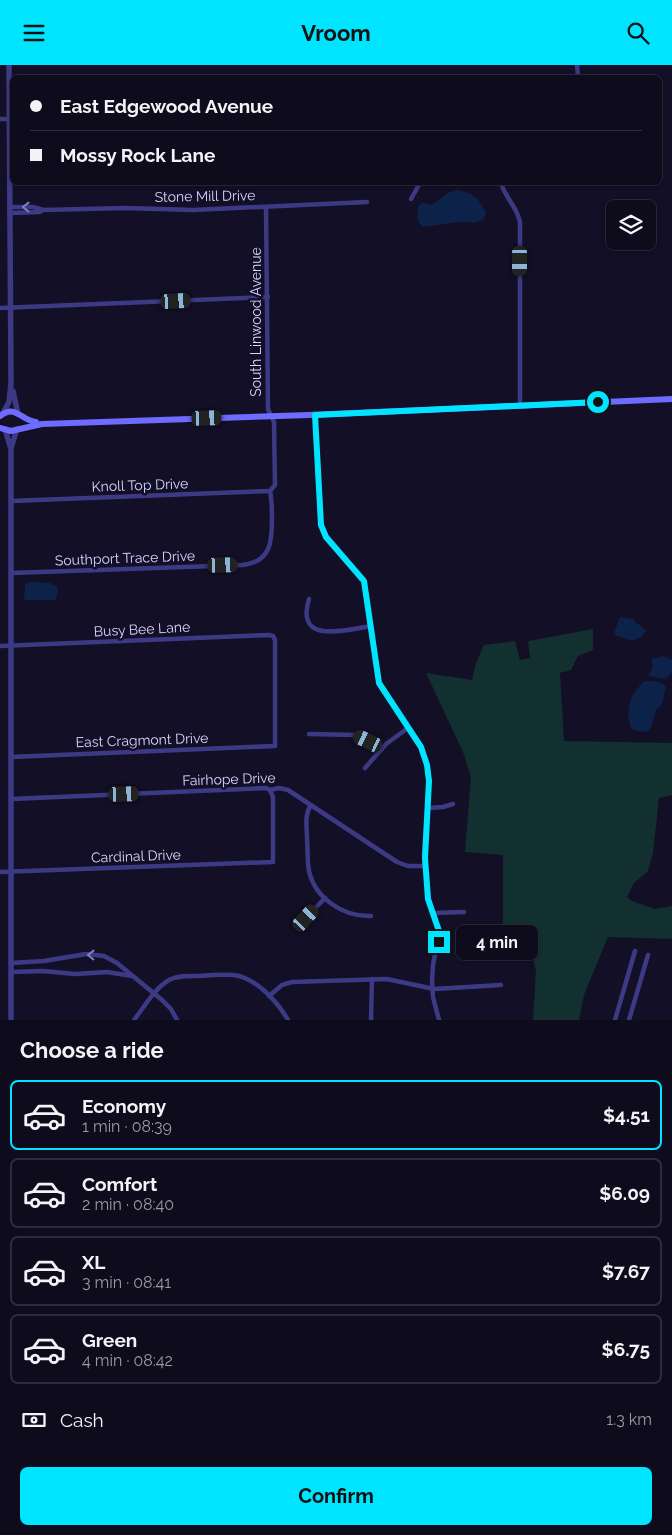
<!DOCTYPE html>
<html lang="en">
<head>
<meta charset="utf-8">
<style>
  :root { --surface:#0e0b1c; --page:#171425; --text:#f1f3f6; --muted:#9b9ba3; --line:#2e2b3b; --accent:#00e5ff }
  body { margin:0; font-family:Raleway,sans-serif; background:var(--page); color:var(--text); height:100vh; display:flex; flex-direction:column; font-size:19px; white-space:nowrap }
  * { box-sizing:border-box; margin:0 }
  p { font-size:16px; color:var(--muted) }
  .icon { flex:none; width:28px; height:28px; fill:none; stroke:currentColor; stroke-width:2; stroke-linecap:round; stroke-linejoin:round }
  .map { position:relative; height:955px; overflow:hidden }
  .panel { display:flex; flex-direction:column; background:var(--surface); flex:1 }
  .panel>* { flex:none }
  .banner { position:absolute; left:10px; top:10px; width:652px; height:110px; border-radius:8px; box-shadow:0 1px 4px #0004,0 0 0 1px var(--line); display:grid; align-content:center; height:110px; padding:0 20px; background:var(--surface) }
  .buttons { position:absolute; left:606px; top:135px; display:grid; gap:10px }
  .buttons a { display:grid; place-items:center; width:50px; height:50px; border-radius:8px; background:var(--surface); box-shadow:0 1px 4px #0004,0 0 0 1px var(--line); font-size:25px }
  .end { position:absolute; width:22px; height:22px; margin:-11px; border:6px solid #00e5ff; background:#111; box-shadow:0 0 0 2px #111 }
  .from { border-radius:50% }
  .bubble { position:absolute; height:35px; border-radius:8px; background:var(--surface); box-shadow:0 1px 4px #0004,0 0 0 1px var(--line); font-size:16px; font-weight:700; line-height:35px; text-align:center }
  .car { position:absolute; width:15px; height:30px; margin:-15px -8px; border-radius:6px; box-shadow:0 0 4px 1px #0007; background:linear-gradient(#222 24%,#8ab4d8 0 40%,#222 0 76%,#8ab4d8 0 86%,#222 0) }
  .banner b { display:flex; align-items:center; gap:18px; height:48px; font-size:19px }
  .banner b+b { border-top:1px solid var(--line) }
  .banner i { width:12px; height:12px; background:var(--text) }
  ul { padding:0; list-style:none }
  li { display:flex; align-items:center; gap:15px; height:70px; margin:0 10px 8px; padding:0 10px; border:2px solid var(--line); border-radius:8px }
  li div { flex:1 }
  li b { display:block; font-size:19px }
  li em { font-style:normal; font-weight:700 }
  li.current { border-color:var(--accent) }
  li>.icon { width:45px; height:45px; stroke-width:1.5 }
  h2 { padding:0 20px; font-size:22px; line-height:60px }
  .pay { display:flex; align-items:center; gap:12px; height:55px; padding:0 20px; font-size:19px }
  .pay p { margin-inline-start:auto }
  .primary-button { display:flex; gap:10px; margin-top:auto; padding:10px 20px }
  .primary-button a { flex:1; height:58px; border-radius:8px; background:var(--accent); color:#111; font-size:20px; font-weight:700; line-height:58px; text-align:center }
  header { display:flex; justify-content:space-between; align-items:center; height:65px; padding:0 20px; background:var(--accent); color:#111; font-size:22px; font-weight:700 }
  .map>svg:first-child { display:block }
  .green { fill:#12302f }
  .water { fill:#0c2248 }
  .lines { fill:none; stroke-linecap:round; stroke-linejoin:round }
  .minor { stroke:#3d3a85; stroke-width:4.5 }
  .tertiary { stroke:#3d3a85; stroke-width:5.5 }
  .secondary { stroke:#6f6bff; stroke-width:6 }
  .oneway { stroke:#837fbc }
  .route { stroke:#00e5ff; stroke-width:6 }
  .labels { text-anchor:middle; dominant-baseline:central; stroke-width:5; stroke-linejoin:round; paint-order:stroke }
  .street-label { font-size:14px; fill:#d9d4ff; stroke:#130f26 }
</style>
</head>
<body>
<header><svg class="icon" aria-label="menu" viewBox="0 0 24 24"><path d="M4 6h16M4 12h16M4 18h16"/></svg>Vroom<svg class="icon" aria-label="search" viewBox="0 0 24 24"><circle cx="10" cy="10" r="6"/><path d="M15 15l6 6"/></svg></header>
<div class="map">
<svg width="672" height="955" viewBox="0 0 672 955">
  <rect width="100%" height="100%" fill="#130f26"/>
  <!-- green -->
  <path class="green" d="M 593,564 L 593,585 L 578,591 L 571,605 L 560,608 L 564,676 L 672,678 L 672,730 L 659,733 L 653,788 L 648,806 L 634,818 L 627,832 L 632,836 L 655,844 L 672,841 L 672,874 L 608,872 L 584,930 L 579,955 L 533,955 L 536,906 L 533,893 L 503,873 L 503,790 L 465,787 L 471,712 L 463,687 L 426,608 L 472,615 L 476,598 L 484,580 L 515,576 L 520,595 L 530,593 L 528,576 Z"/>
  <!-- water -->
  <g class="water">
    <path d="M 459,125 C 476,130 477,132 486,147 L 484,154 L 474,158 L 459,157 L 423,162 C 416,156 417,150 418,141 L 423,138 L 432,140 L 449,127 Z"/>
    <path d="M 29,517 L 50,518 L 57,522 L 58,527 L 55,535 L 24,535 L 25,519 Z"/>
    <path d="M 620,552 L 633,554 C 636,559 642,560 646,566 L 642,571 L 632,576 L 615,570 L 615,565 Z"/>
    <path d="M 663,591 L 672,595 L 672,607 L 666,614 L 648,611 L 653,601 L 651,594 Z"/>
    <path d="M 644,616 C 653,616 660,615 666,622 L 662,639 L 656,645 L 651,662 L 647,667 L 636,666 L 631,663 C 625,643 630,631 644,616 Z"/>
  </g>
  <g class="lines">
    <!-- minor -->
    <g class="minor">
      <path d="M 577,0 L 578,12"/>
      <path d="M 0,54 L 12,54"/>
      <path d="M 501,118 C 505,133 518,142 520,158 L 520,341"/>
      <path d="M 411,134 L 420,118"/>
      <path d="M 9,142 L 33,142 L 43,145 L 40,147 L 9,148"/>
      <path d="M 43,145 L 125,143 L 193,145 L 367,137"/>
      <path d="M 0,243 L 268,232"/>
      <path d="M 315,350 L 321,461 L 327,472 L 364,516 L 379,618 L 421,682 L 427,700 L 429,718 L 424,790 L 429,835 L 439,869 L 433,900 L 432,917 L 433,932 L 439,955"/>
      <path d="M 11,436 L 270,426"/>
      <path d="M 11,508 L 242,500 C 271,497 272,477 272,454 C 272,444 272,435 270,426 L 275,420 L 274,357 L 268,344 L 266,142"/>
      <path d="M 309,534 C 295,580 345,565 371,561"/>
      <path d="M 0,581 L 269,570 L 273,571 L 275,575 L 275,681 L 11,692"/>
      <path d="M 309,669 L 356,670 L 382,684"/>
      <path d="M 365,703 L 386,679 L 408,663"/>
      <path d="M 11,734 L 266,723 L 270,725 L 279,723 L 288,725 L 397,797 L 408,801 L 425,801"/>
      <path d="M 311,740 C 304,750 307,762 307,774 C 308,785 307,796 309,806 C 315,833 343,852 371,851"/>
      <path d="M 428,743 L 443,742 L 453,739"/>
      <path d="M 0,807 L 273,797 L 273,732 L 270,725"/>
      <path d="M 433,848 L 464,847"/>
      <path d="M 306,853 L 325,833"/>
      <path d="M 11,898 L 44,896 L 86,889 L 104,891 L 117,898 L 162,935 L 171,944 L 177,955"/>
      <path d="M 11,907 L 43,906 L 75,909 L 107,907 L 132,911"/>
      <path d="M 269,931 L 282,920 L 292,917 L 387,914 L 434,924 L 501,920"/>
      <path d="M 134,955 C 144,942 155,923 169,915 C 178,910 189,911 199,911 C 210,910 223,909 234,910 C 256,913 277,936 288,955"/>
      <path d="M 371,955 L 372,914"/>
      <path d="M 615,955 L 635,886"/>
      <path d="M 629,955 L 648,890"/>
    </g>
    <!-- tertiary -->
    <g class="tertiary">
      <path d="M 13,326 L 18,349"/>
      <path d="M 3,348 L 9,337 L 11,319 L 9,0"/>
      <path d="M 5,364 L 10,381"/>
      <path d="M 11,955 L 11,383 L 17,364"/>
    </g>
    <!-- secondary -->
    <g class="secondary">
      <path d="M 0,351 C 16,339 20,355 36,357"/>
      <path d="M 0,363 L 11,366 L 42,359 L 309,350 L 672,334"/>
    </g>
  </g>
  <!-- one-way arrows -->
  <defs><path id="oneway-chevron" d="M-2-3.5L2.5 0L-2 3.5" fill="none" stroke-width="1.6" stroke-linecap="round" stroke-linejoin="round" transform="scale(1.25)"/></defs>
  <g class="oneway">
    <use href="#oneway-chevron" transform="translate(26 142) rotate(-179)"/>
    <use href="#oneway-chevron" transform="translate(91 890) rotate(-179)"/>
  </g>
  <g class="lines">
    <!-- route -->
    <path class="route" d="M 439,877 L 439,866 L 428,834 L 425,793 L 429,716 L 427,700 L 421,682 L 379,618 L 364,516 L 326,472 L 321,460 L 315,350 L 598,337"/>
  </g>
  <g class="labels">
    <!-- street labels -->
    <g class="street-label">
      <text transform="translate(205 131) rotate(-1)">Stone Mill Drive</text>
      <text transform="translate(256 257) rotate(-90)">South Linwood Avenue</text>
      <text transform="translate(140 420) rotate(-2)">Knoll Top Drive</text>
      <text transform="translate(125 493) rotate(-2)">Southport Trace Drive</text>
      <text transform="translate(142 564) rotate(-3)">Busy Bee Lane</text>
      <text transform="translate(142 675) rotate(-2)">East Cragmont Drive</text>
      <text transform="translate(229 714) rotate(-2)">Fairhope Drive</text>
      <text transform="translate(136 791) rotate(-2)">Cardinal Drive</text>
    </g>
  </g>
</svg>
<div class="buttons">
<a><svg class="icon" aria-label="layers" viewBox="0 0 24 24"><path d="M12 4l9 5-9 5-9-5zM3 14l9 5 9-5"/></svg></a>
</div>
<i class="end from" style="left:598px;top:337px"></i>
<i class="end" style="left:439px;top:877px"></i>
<div class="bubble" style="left:456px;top:860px;width:82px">4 min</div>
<i class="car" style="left:520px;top:196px;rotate:180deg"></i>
<i class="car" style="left:176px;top:236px;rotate:87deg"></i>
<i class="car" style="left:207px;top:353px;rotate:88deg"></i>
<i class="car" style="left:223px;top:500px;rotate:88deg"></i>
<i class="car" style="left:368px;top:676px;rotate:296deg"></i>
<i class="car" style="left:124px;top:729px;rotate:88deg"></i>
<i class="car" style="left:306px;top:853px;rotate:43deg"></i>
<div class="banner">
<b><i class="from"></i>East Edgewood Avenue</b>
<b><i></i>Mossy Rock Lane</b>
</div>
</div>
<section class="panel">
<h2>Choose a ride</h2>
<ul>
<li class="current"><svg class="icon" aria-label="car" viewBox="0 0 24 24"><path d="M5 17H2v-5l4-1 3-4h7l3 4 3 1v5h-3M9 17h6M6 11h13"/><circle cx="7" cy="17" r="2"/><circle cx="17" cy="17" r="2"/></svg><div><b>Economy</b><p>1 min · 08:39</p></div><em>$4.51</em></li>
<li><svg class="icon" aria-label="car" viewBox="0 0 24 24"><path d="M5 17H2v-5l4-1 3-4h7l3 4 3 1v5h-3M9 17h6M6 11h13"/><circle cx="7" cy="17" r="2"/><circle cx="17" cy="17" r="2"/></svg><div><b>Comfort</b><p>2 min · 08:40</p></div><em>$6.09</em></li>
<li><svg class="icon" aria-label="car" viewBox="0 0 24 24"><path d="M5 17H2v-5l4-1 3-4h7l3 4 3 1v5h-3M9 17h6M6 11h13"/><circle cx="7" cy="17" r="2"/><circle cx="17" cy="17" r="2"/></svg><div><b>XL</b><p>3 min · 08:41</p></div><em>$7.67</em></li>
<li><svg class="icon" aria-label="car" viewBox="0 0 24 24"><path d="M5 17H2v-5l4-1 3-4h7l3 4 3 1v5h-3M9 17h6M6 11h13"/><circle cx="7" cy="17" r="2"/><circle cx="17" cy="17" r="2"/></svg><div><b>Green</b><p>4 min · 08:42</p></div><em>$6.75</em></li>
</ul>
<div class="pay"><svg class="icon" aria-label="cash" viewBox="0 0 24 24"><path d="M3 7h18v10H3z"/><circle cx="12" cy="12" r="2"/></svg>Cash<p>1.3 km</p></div>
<div class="primary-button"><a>Confirm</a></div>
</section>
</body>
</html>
